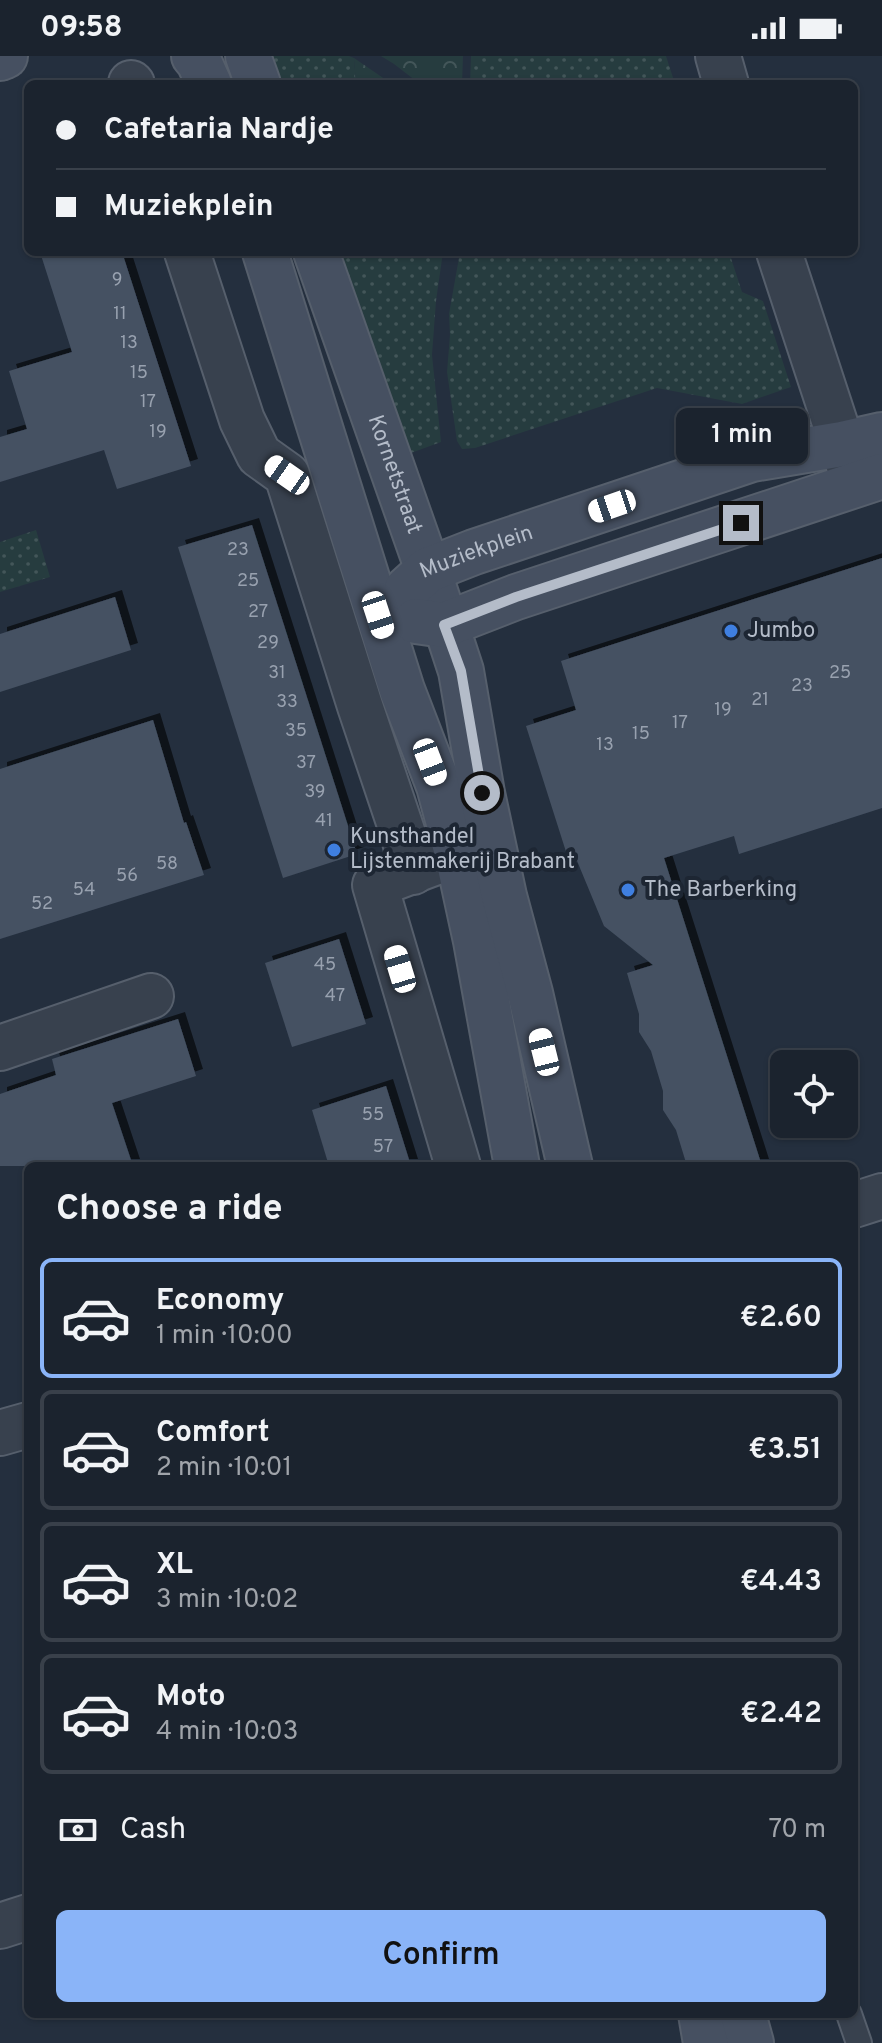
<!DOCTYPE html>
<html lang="en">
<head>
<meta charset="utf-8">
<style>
  :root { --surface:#1b232e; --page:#242b36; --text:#f1f3f6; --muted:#a0a4aa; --line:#39404a; --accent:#8ab4f8 }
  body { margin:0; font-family:Overpass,sans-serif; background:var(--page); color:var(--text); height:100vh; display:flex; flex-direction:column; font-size:30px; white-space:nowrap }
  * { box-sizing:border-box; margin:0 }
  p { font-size:26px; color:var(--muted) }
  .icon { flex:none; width:44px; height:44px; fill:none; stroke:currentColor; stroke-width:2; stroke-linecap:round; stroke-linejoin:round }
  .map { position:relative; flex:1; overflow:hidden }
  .details { position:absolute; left:24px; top:1106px; width:834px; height:856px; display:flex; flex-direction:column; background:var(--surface); border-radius:12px; box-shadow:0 2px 6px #0004,0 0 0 2px var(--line) }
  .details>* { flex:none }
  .guide { position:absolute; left:24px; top:24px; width:834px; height:176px; border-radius:12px; box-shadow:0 2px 6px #0004,0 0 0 2px var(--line); display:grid; align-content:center; height:176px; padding:0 32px; background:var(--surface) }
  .controls { position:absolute; left:770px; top:994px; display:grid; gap:16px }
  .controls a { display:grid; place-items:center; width:88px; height:88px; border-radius:12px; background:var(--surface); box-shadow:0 2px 6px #0004,0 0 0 2px var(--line); font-size:40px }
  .end { position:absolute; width:36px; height:36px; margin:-18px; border:10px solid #b4bcc9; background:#111; box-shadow:0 0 0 4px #111 }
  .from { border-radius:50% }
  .bubble { position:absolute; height:56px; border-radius:12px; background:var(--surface); box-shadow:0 2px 6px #0004,0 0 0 2px var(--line); font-size:26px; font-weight:600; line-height:56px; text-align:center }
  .car { position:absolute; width:24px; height:48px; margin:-24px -12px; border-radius:10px; box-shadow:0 0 6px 2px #0007; background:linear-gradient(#fff 24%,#345 0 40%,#fff 0 76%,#345 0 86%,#fff 0) }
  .guide b { display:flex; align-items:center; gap:28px; height:76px; font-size:30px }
  .guide b+b { border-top:2px solid var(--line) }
  .guide i { width:20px; height:20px; background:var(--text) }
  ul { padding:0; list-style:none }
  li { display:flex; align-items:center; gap:24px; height:120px; margin:0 16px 12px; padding:0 16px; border:4px solid var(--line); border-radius:12px }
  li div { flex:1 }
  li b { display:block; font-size:30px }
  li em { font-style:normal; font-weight:600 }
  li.selected { border-color:var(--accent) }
  li>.icon { width:72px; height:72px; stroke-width:1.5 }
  h2 { padding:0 32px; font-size:36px; line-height:96px }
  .pay { display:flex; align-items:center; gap:20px; height:88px; padding:0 32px; font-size:30px }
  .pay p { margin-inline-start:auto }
  .cta { display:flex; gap:16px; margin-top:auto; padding:16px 32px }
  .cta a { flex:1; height:92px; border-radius:12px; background:var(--accent); color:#111; font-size:32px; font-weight:600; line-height:92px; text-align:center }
  .status { display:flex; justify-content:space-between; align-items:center; height:56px; padding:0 40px; background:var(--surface); direction:ltr }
  .status svg { height:22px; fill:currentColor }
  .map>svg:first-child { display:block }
  .grass { fill:url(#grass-dots) }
  .forest { fill:url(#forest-crowns) }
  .building { fill:#455162; filter:url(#shadow) }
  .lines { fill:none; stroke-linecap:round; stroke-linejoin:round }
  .lane-casing { stroke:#565f6c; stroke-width:28 }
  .street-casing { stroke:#565f6c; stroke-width:48 }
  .secondary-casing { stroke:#565f6c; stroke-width:48 }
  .lane { stroke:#38414e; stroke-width:24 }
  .street { stroke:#38414e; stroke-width:44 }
  .secondary { stroke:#465061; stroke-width:44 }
  .route { stroke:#b4bcc9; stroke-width:10 }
  .shop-dot { fill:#3f7fe0; stroke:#1d2633; stroke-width:3 }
  .labels { text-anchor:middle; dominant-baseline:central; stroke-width:8; stroke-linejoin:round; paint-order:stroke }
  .number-label { font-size:18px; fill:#98a1af }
  .street-label { font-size:22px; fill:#b4bcc9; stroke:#1d2633 }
  .poi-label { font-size:22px; fill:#b4bcc9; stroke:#1d2633; text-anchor:start }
</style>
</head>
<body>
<div class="status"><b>09:58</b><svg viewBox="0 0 49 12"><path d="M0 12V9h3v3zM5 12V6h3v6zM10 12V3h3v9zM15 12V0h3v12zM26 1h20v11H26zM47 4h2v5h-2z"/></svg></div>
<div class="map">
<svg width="882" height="1987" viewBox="0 0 882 1987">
  <defs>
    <pattern id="grass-dots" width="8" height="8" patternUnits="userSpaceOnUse" patternTransform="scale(2)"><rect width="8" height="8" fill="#263c3f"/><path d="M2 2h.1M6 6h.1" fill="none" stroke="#435659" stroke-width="1.8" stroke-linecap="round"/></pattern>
    <pattern id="forest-crowns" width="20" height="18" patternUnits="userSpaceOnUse" patternTransform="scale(2)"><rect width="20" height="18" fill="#263c3f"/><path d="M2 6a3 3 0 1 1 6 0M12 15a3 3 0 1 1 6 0" fill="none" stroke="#435659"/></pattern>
    <filter id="shadow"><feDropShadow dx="7" dy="-7" stdDeviation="0" flood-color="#0009"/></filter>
  </defs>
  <rect width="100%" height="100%" fill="#242f3e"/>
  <!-- grass -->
  <g class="grass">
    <path d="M 262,0 L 349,0 L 354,2 L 356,28 L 271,28 Z"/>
    <path d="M 471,0 L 666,0 L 675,28 L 470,28 Z"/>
    <path d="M 328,196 L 443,196 L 436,245 L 432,299 L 441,386 L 400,401 Z"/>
    <path d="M 460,196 L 729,196 L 742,236 L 763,245 L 791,331 L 742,348 L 657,332 L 475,392 L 462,393 L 457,385 L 447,316 L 450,279 L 449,258 Z"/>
    <path d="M 36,474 L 50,521 L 0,536 L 0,486 Z"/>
  </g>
  <!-- forest -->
  <g class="forest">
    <path d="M 381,0 L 463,0 L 462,28 L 420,28 L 394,8 Z"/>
    <path d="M 354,2 L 392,28 L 356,28 Z"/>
  </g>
  <!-- building -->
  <g class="building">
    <path d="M 40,196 L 122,196 L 191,410 L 117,433 L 104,394 L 0,426 L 0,381 L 27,373 L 9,315 L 72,296 Z"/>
    <path d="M 252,469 L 357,798 L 283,822 L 178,491 Z"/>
    <path d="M 882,502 L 882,752 L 739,798 L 734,780 L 664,802 L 762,1110 L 687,1110 L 676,1074 L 663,1054 L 663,1035 L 651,995 L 639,976 L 639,958 L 627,917 L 653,909 L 604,870 L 575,800 L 568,802 L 526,670 L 576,654 L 561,605 Z"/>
    <path d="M 115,541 L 131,594 L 0,636 L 0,578 Z"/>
    <path d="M 153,664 L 184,767 L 186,766 L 204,819 L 0,883 L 0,713 Z"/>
    <path d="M 339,883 L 366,968 L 292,991 L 265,907 Z"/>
    <path d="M 178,963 L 196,1020 L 112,1047 L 133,1110 L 0,1110 L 0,1038 L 56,1019 L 52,1003 Z"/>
    <path d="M 386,1030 L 411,1110 L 329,1110 L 312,1054 Z"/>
  </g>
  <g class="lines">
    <!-- lane casing -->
    <g class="lane-casing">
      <path id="lane" d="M 849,1958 L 859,1987"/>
    </g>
    <!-- street casing -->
    <g class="street-casing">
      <g id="street">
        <path d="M 718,0 L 726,28"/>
        <path d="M 131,27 L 132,28"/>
        <path d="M 187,196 L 242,364 L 259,399 L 287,419 L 360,650 L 403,778 L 413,816"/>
        <path d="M 779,196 L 853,422"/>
        <path d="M 439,805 L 375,829 L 458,1110"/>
        <path d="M 0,992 L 151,940"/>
        <path d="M 854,1149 L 882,1140"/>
        <path d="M 0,1377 L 28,1369"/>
        <path d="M 0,1870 L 28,1861"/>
      </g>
    </g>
    <!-- secondary casing -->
    <g class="secondary-casing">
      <g id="secondary">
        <path d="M 194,0 L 199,6 L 209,28"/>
        <path d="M 248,0 L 258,28"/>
        <path d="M 0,2 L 5,0"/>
        <path d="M 265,196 L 402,634 L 439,730 L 457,797 L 476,885 L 517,1110"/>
        <path id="s1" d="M 316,196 L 428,514 L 461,615 L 482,737 L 504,840 L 530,937 L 570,1110"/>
        <path id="s2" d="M 407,533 L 428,514 L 474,496 L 752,403 L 842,388 L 882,379"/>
        <path d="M 416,565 L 444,569 L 516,541 L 882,420"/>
        <path d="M 701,1958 L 706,1987"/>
        <path d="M 743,1958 L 751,1987"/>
      </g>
    </g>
    <!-- lane -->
    <use href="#lane" class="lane"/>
    <!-- street -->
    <use href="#street" class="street"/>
    <!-- secondary -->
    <use href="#secondary" class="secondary"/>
  </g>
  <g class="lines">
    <!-- route -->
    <path class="route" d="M 482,737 L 461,615 L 444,569 L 516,541 L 741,467"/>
  </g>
  <!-- markers -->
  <g class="shop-dot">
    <circle cx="731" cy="575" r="8"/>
    <circle cx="334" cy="794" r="8"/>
    <circle cx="628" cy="834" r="8"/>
  </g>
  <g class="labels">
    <!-- number labels -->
    <g class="number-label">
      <text x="117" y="224">9</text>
      <text x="120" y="258">11</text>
      <text x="129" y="287">13</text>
      <text x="139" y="317">15</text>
      <text x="148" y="346">17</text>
      <text x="158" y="376">19</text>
      <text x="238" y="494">23</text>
      <text x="248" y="525">25</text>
      <text x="258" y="556">27</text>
      <text x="268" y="587">29</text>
      <text x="277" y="617">31</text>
      <text x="840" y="617">25</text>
      <text x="802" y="630">23</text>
      <text x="760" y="644">21</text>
      <text x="287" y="646">33</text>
      <text x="723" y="654">19</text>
      <text x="680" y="667">17</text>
      <text x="296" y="675">35</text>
      <text x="641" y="678">15</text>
      <text x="605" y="689">13</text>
      <text x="306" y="707">37</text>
      <text x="315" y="736">39</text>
      <text x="324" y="765">41</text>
      <text x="167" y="808">58</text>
      <text x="127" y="820">56</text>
      <text x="84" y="834">54</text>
      <text x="42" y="848">52</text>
      <text x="325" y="909">45</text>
      <text x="335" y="940">47</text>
      <text x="373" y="1059">55</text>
      <text x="383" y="1091">57</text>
    </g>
    <!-- street labels -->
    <g class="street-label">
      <text stroke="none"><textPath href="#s1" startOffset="236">Kornetstraat</textPath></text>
      <text stroke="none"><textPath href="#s2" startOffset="80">Muziekplein</textPath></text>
    </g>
    <!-- poi labels -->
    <g class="poi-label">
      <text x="747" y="575">Jumbo</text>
      <text x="350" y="781">Kunsthandel<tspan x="350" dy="25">Lijstenmakerij Brabant</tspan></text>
      <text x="644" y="834">The Barberking</text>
    </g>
  </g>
</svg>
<div class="controls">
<a><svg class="icon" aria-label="locate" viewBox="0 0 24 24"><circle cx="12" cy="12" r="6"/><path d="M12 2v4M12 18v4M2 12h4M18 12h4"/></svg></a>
</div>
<i class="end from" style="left:482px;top:737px"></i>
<i class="end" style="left:741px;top:467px"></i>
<div class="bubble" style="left:676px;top:352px;width:132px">1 min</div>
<i class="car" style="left:287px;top:419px;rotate:305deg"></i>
<i class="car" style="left:612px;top:450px;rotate:251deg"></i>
<i class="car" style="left:378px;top:559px;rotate:162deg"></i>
<i class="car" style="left:430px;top:706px;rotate:159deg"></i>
<i class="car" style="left:400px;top:913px;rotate:343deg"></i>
<i class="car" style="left:544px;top:996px;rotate:346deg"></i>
<div class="guide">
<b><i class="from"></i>Cafetaria Nardje</b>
<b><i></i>Muziekplein</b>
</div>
<section class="details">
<h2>Choose a ride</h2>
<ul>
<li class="selected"><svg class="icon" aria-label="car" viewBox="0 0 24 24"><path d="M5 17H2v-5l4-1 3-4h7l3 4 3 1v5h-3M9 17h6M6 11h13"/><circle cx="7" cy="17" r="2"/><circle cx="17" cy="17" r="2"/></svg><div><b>Economy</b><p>1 min · 10:00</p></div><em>€2.60</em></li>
<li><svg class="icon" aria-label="car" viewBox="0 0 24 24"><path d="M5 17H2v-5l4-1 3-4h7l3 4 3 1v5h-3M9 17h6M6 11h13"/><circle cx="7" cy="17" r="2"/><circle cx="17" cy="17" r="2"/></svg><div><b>Comfort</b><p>2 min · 10:01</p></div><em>€3.51</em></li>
<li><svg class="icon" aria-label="car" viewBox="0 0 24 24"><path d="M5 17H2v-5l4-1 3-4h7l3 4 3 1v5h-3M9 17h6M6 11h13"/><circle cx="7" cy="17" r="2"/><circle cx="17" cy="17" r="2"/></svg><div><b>XL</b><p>3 min · 10:02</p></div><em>€4.43</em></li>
<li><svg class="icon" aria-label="car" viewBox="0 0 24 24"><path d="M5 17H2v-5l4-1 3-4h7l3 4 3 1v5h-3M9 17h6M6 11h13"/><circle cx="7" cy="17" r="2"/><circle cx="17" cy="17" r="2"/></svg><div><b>Moto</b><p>4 min · 10:03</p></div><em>€2.42</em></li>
</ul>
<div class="pay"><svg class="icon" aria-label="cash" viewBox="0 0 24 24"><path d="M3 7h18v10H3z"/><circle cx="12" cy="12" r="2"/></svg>Cash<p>70 m</p></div>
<div class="cta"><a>Confirm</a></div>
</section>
</div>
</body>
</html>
